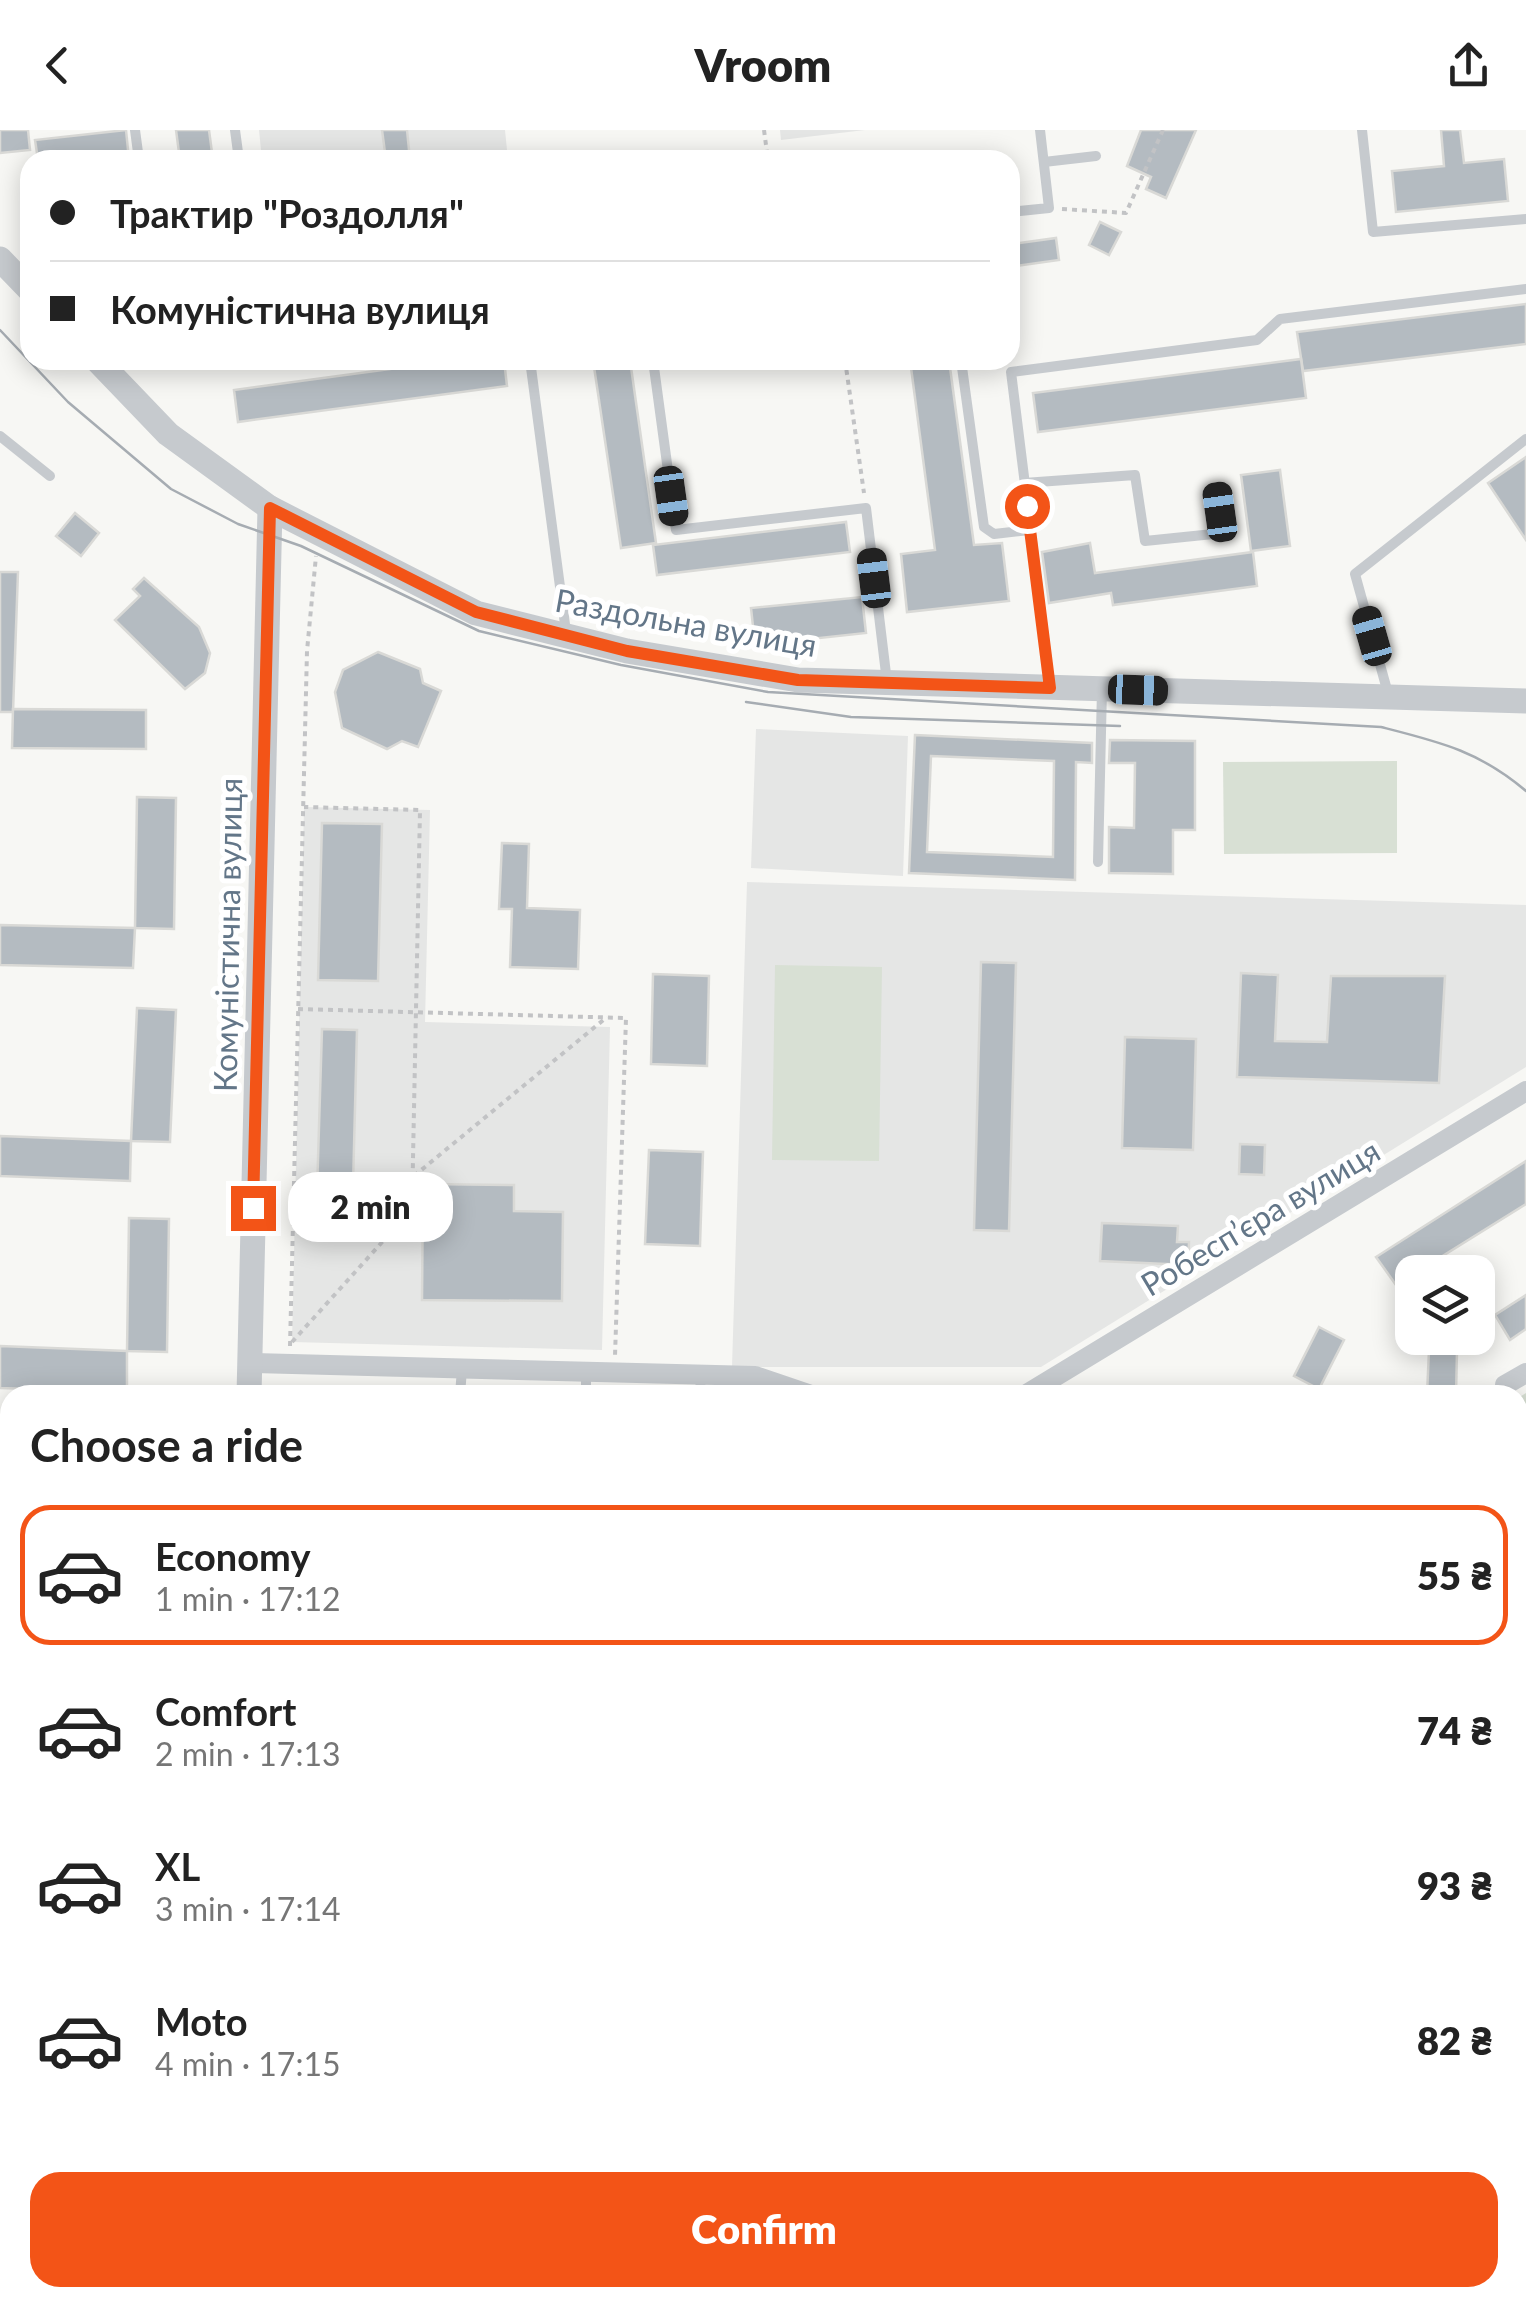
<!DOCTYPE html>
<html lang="en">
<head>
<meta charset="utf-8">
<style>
  :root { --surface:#fff; --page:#f6f6f6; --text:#222; --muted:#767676; --line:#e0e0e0; --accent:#f35417 }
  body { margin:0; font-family:Lato,sans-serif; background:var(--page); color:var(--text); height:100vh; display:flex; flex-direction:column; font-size:38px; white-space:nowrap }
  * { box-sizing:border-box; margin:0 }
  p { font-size:32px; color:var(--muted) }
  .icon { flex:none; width:55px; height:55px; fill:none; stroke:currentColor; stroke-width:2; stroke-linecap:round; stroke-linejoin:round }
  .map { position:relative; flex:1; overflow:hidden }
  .sheet { position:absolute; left:0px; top:1255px; width:1528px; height:922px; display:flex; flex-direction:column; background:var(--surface); border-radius:30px 30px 0 0; box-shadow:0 5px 25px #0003 }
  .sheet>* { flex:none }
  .guide { position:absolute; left:20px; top:20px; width:1000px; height:220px; border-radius:30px; box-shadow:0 5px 25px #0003; display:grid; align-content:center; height:220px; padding:0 30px; background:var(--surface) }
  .controls { position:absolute; left:1395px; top:1125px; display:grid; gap:20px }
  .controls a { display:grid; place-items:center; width:100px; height:100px; border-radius:20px; background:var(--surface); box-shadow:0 5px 25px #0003; font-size:50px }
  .end { position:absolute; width:45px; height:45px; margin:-22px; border:12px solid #f35417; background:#fff; box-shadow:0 0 0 5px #fff }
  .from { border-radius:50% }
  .bubble { position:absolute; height:70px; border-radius:30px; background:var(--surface); box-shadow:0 5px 25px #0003; font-size:32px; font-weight:800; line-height:70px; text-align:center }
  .car { position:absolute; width:30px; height:60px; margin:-30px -15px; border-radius:12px; box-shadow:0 0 8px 2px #0007; background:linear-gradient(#222 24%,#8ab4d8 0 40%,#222 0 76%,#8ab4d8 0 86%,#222 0) }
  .guide b { display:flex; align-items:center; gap:35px; height:95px; font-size:38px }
  .guide b+b { border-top:2px solid var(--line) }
  .guide i { width:25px; height:25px; background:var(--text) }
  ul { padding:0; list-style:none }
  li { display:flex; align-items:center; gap:30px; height:140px; margin:0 20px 15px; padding:0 10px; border:5px solid transparent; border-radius:30px }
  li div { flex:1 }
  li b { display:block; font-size:38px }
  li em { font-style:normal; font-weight:800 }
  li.selected { border-color:var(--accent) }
  li>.icon { width:90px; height:90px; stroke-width:1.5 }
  h2 { padding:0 30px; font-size:45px; line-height:120px }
  .action { display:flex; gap:20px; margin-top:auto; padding:20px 30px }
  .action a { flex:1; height:115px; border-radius:30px; background:var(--accent); color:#fff; font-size:40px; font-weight:800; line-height:115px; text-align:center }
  header { display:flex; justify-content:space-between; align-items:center; height:130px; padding:0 30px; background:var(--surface); font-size:45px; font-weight:800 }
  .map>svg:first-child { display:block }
  .built { fill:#e5e6e5 }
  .green { fill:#d8e0d4 }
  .building { fill:#b4bbc1; stroke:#d9d9d6; stroke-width:2.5; fill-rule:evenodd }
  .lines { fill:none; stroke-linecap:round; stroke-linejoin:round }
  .path { stroke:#c2c3c5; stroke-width:4; stroke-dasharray:5 5; stroke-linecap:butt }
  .service { stroke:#c6cace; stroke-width:10 }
  .minor { stroke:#c6cace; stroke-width:20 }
  .tertiary { stroke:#c6cace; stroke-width:25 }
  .tram { stroke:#a6acb2; stroke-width:2.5 }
  .route { stroke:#f35417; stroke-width:12 }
  .labels { text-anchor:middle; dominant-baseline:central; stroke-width:10; stroke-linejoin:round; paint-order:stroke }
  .street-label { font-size:32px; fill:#637688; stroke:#fff }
</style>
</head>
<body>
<header><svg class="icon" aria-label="back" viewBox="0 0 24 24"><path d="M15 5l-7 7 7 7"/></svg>Vroom<svg class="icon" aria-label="share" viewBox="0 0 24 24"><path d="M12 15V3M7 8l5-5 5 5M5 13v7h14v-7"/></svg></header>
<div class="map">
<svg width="1526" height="2176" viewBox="0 0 1526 2176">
  <rect width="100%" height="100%" fill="#f7f7f4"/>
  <!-- built -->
  <g class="built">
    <path d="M 259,0 L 505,0 L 508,30 L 262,30 Z"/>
    <path d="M 780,0 L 865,0 L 781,10 Z"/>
    <path d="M 756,599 L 908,606 L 903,746 L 751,738 Z"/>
    <path d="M 304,677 L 430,680 L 425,892 L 610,897 L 602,1220 L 292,1212 Z"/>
    <path d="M 747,752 L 1526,775 L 1526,937 L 1041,1237 L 732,1237 Z"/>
    <rect x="1518" y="1914" width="8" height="111"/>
    <path d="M 539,2168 L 682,2168 L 896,2176 L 772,2176 Z"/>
  </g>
  <!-- green -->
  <g class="green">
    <path d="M 1397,631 L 1397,723 L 1224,724 L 1223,632 Z"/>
    <path d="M 775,835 L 882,837 L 879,1031 L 772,1030 Z"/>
    <path d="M 1526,1263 L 1526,1595 L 1518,1595 L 1518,1268 Z"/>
    <path d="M 682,2168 L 967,2168 L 966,2176 Z"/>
  </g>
  <!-- building -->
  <g class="building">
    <path d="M 0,0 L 28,0 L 30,20 L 0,23 Z"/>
    <path d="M 126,0 L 129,30 L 38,30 L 35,10 Z"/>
    <path d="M 176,0 L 209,0 L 213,30 L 180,30 Z"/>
    <path d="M 382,0 L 407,0 L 410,30 L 386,30 Z"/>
    <path d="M 1141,0 L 1196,0 L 1166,68 L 1146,59 L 1151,47 L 1127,36 Z"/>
    <path d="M 1441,0 L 1460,0 L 1464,33 L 1504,29 L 1508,71 L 1396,82 L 1392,41 L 1444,36 Z"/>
    <path d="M 1100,92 L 1121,102 L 1109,125 L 1089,115 Z"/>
    <path d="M 1056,108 L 1059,130 L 1016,136 L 1012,114 Z"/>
    <path d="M 1526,174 L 1526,214 L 1303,241 L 1297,202 Z"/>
    <path d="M 1301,229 L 1306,268 L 1038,302 L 1033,263 Z"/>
    <path d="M 457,230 L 504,230 L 507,256 L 238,292 L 234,260 Z"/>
    <path d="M 593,230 L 630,230 L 656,413 L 621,418 Z"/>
    <path d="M 910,230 L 949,230 L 974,415 L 1002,413 L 1009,471 L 907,482 L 901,424 L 935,420 Z"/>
    <path d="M 1526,327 L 1526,410 L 1488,353 Z"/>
    <path d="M 1280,340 L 1290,416 L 1251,421 L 1241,345 Z"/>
    <path d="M 75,383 L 99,403 L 81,426 L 56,406 Z"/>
    <path d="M 846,392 L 850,422 L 657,445 L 653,415 Z"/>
    <path d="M 1090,413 L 1095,443 L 1253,422 L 1257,456 L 1113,475 L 1111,463 L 1049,473 L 1042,422 Z"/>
    <path d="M 0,442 L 18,442 L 13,582 L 0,582 Z"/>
    <path d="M 144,448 L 199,497 L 210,523 L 205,543 L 185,559 L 115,490 L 140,466 L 133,459 Z"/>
    <path d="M 862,467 L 866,503 L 755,515 L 751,478 Z"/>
    <path d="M 378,522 L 420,539 L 423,553 L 441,561 L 418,617 L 402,611 L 387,619 L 342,598 L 335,562 L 343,540 Z"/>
    <path d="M 13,579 L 146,580 L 146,619 L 12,618 Z"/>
    <path d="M 915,605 L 1092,613 L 1092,633 L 1076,632 L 1075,750 L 909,743 ZM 931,626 L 1054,631 L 1053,727 L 927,722 Z"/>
    <path d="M 1110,610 L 1195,611 L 1195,700 L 1173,700 L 1173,744 L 1109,743 L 1109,697 L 1134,698 L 1135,633 L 1109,633 Z"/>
    <path d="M 137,667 L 176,668 L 174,799 L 135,798 Z"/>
    <path d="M 322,693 L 382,694 L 378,851 L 318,850 Z"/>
    <path d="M 502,713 L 529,714 L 527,778 L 580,780 L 578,839 L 510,837 L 512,779 L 499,779 Z"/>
    <path d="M 0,795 L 135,798 L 133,838 L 0,835 Z"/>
    <path d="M 981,832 L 1016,833 L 1009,1101 L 974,1100 Z"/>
    <path d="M 1241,843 L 1278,845 L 1275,911 L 1327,912 L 1331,846 L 1445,846 L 1439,953 L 1237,947 Z"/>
    <path d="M 653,844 L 709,846 L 707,936 L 651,934 Z"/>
    <path d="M 137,878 L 176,880 L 170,1012 L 131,1011 Z"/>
    <path d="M 322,899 L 357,900 L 352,1095 L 316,1094 Z"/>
    <path d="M 1125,907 L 1196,909 L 1193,1020 L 1122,1018 Z"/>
    <path d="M 0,1006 L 131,1011 L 130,1051 L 0,1046 Z"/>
    <path d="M 1240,1014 L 1265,1015 L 1264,1045 L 1239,1044 Z"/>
    <path d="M 649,1020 L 703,1022 L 700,1116 L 645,1114 Z"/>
    <path d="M 1526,1031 L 1526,1074 L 1396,1155 L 1376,1127 Z"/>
    <path d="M 423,1054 L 514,1055 L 514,1081 L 563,1082 L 562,1171 L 422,1170 Z"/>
    <path d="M 129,1088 L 169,1089 L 167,1222 L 127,1221 Z"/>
    <path d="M 1102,1093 L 1178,1096 L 1177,1112 L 1189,1112 L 1188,1135 L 1100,1131 Z"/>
    <path d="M 1526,1165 L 1526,1199 L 1510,1210 L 1495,1185 Z"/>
    <path d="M 1319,1197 L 1344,1210 L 1319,1259 L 1294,1246 Z"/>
    <path d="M 0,1216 L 127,1221 L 127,1262 L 0,1258 Z"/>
    <path d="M 1429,1220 L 1457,1221 L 1456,1265 L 1427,1265 Z"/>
  </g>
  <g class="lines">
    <!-- path -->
    <g class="path">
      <path d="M 764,0 L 768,30"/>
      <path d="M 1062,79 L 1126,83 L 1163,0"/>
      <path d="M 845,230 L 864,363"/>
      <path d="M 298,879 L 626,888 L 615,1226"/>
      <path d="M 414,1046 L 607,887"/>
      <path d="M 292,1212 L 412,1079 L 420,680 L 304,677"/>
      <path d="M 290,1216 L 307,521 L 316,426"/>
    </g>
    <!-- service -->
    <g class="service">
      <path d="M 135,0 L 139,30"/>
      <path d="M 235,0 L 239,30"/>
      <path d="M 1362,0 L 1373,102 L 1526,89"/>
      <path d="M 1044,32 L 1096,26"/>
      <path d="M 1010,82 L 1049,78 L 1040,0"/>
      <path d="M 530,230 L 566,502"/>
      <path d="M 653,230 L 676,400 L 866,378 L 887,552"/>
      <path d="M 961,230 L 984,397 L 994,404 L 1030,400"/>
      <path d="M 0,306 L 50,346"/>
      <path d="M 1024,353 L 1135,345 L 1145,411 L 1223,403 L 1217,360"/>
      <path d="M 1050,556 L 1011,242 L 1257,210 L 1280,189 L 1526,159"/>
      <path d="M 1389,567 L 1355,444 L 1526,309"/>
      <path d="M 1098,732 L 1102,559"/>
      <path d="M 460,1265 L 462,1239"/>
      <path d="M 586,1265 L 586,1242"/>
      <path d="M 700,1265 L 701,1245"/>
      <path d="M 0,1719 L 10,1719"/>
      <path d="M 0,1745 L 10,1745"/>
      <path d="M 0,1986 L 10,1986"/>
      <path d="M 0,2048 L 10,2048"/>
    </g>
    <!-- minor -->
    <g class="minor">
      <path d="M 250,1233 L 755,1246 L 811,1265"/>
      <path d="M 1025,1265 L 1526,961"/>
      <path d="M 1505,1265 L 1505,1255 L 1526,1243"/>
      <path d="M 1518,1773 L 1526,1773"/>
      <path d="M 0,2170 L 559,2176"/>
      <path d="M 997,2176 L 997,2168"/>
    </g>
    <!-- tertiary -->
    <g class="tertiary">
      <path d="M 0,129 L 30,160"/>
      <path d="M 97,230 L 168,304 L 270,378 L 476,483 L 627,521 L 798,550 L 1526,571"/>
      <path d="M 249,1265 L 270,378"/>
      <path d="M 0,1327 L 10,1328"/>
      <path d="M 217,2176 L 217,2168"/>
    </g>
    <!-- tram -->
    <g class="tram">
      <path d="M 0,200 L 68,272 L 171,359 L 238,394 L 301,416 L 479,501 L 621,535 L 768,562 L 1381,597 C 1440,612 1479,621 1526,661"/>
      <path d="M 746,572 L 851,587 L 1120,596"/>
    </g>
  </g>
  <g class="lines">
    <!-- route -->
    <path class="route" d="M 253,1078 L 270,378 L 476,482 L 627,521 L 798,550 L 1050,558 L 1027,376"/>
  </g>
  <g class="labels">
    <!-- street labels -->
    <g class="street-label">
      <text transform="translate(686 492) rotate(10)">Раздольна вулиця</text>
      <text transform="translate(227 805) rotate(-89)">Комуністична вулиця</text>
      <text transform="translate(1260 1087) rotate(-31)">Робесп’єра вулиця</text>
    </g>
  </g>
</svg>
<div class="controls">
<a><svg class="icon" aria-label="layers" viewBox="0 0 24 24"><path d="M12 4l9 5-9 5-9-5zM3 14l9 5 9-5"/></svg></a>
</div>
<i class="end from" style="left:1027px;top:376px"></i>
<i class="end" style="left:253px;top:1078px"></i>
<div class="bubble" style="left:288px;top:1042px;width:165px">2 min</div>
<i class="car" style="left:671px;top:366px;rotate:172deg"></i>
<i class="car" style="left:1220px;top:382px;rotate:352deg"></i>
<i class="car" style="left:874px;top:448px;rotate:353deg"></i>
<i class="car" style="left:1372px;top:506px;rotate:344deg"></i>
<i class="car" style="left:1138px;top:560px;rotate:92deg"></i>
<div class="guide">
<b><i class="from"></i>Трактир &quot;Роздолля&quot;</b>
<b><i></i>Комуністична вулиця</b>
</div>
<section class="sheet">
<h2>Choose a ride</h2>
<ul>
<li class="selected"><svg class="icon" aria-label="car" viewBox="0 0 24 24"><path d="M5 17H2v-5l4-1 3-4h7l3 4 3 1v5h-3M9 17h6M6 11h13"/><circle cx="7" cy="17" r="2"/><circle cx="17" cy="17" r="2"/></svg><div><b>Economy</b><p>1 min · 17:12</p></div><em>55 ₴</em></li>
<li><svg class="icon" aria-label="car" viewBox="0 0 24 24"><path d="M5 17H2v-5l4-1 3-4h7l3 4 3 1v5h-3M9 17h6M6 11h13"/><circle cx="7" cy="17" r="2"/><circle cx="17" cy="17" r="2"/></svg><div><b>Comfort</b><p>2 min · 17:13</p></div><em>74 ₴</em></li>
<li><svg class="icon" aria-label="car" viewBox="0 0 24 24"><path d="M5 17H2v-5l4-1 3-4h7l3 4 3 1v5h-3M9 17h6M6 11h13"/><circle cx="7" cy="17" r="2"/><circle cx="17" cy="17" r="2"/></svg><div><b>XL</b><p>3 min · 17:14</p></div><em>93 ₴</em></li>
<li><svg class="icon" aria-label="car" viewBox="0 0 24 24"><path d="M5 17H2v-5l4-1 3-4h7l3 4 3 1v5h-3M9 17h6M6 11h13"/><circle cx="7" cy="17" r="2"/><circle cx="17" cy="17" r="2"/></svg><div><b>Moto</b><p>4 min · 17:15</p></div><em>82 ₴</em></li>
</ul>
<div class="action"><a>Confirm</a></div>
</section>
</div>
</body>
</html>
